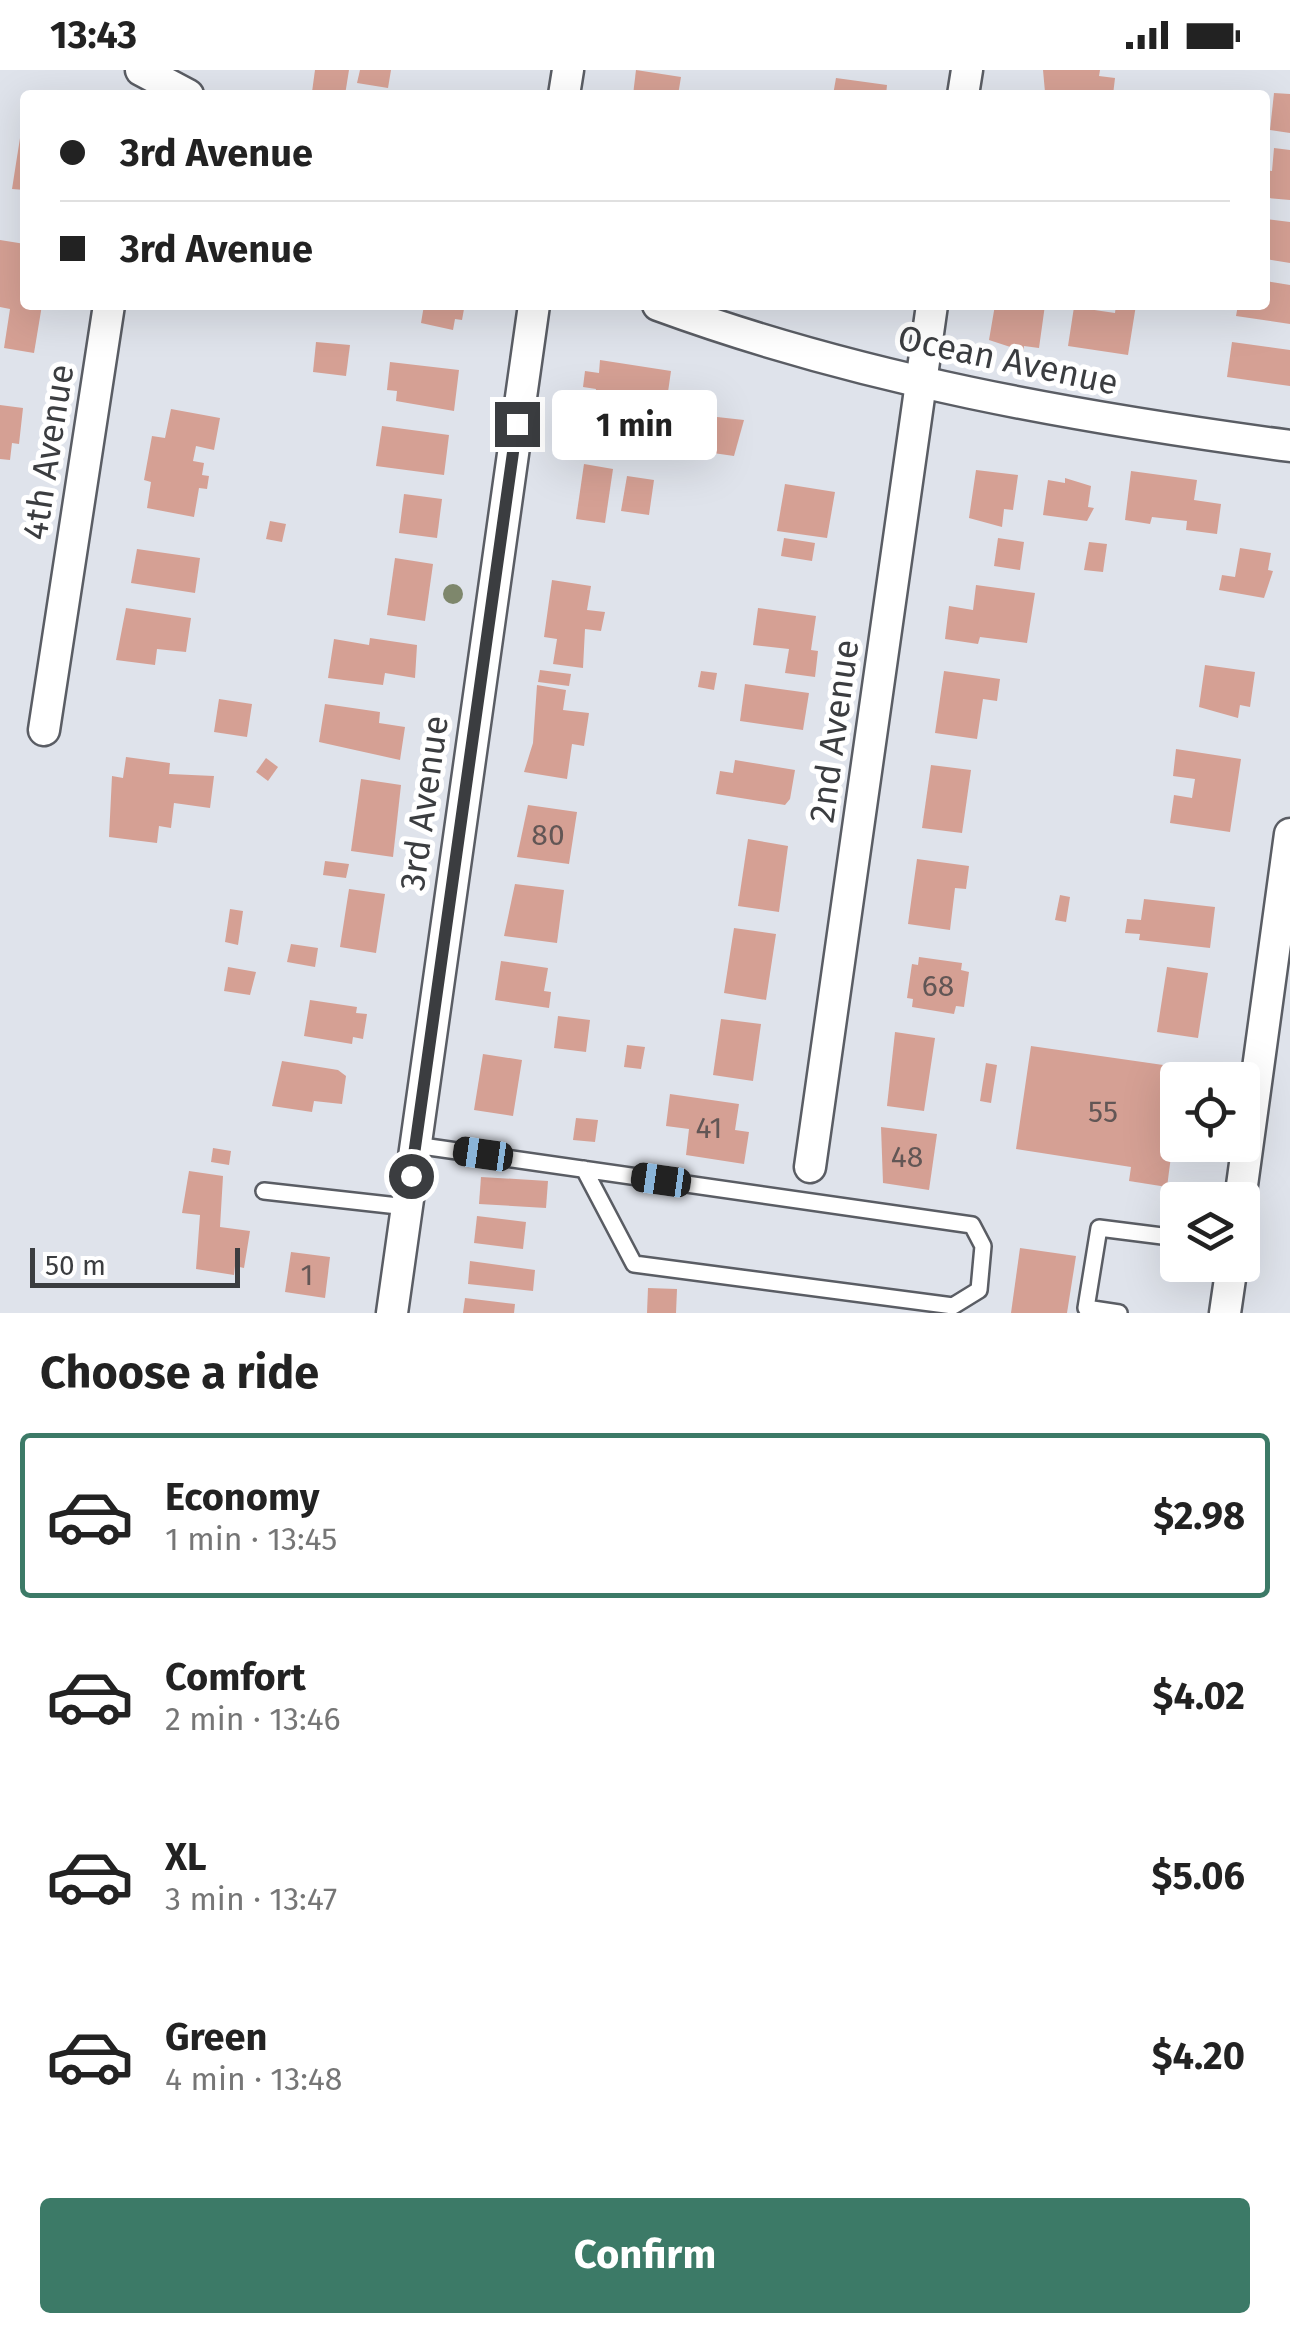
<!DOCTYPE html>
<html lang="en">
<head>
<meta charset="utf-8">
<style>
  :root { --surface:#fff; --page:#f6f6f6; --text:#222; --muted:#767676; --line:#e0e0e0; --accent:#3c7a67 }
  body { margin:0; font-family:"Fira Sans",sans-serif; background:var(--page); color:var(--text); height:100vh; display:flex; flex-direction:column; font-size:38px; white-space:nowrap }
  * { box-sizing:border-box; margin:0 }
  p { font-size:32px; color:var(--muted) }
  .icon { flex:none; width:55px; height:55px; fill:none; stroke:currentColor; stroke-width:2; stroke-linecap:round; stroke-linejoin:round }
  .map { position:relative; height:1243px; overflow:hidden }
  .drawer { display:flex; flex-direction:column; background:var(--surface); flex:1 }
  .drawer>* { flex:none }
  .hud { position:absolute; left:20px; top:20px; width:1250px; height:220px; border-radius:10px; box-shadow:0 10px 40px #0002; display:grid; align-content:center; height:220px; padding:0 40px; background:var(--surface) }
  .fabs { position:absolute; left:1160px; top:992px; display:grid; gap:20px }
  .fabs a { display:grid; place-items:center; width:100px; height:100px; border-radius:10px; background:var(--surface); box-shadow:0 10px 40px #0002; font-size:50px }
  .scale { position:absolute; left:30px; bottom:25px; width:210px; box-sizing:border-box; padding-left:10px; border:5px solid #3b3d40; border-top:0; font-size:28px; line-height:35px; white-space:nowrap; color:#3b3d40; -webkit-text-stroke:8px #fff; paint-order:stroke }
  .end { position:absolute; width:45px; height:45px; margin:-22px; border:12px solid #3b3d40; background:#fff; box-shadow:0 0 0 5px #fff }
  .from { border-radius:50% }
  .bubble { position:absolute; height:70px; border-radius:10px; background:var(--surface); box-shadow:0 10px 40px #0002; font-size:32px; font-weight:700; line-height:70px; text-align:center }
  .car { position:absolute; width:30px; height:60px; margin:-30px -15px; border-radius:12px; box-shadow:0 0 8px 2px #0007; background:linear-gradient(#222 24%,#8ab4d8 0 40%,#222 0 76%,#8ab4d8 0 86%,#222 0) }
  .hud b { display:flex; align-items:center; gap:35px; height:95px; font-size:38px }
  .hud b+b { border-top:2px solid var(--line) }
  .hud i { width:25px; height:25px; background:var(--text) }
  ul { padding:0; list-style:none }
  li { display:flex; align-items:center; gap:30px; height:165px; margin:0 20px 15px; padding:0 20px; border:5px solid transparent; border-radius:10px }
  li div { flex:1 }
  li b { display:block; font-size:38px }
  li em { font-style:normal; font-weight:700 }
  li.on { border-color:var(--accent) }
  li>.icon { width:90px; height:90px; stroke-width:1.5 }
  h2 { padding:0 40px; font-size:45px; line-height:120px }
  .primary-button { display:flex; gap:20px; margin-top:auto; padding:20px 40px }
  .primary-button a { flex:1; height:115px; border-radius:10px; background:var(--accent); color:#fff; font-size:40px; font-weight:700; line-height:115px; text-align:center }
  .status { display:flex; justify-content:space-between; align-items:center; height:70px; padding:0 50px; background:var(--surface); direction:ltr }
  .status svg { height:28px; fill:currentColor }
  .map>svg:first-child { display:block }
  .building { fill:#d5a094 }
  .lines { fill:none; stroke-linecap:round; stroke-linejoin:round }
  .service-casing { stroke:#5a5d64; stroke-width:20 }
  .minor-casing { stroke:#5a5d64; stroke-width:35 }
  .service { stroke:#fff; stroke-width:15 }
  .minor { stroke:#fff; stroke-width:30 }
  .tree { fill:#7e876c }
  .route { stroke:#3b3d40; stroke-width:12 }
  .labels { text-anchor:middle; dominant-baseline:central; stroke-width:10; stroke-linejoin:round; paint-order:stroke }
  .number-label { font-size:30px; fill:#625655 }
  .street-label { font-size:35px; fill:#3b3d40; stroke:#fff }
</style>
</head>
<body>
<div class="status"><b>13:43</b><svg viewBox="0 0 49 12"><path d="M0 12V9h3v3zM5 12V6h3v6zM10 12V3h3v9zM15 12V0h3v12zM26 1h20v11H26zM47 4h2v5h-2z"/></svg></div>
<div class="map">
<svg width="1290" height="1243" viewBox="0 0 1290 1243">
  <rect width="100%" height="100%" fill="#dfe3eb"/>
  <!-- building -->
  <g class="building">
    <path d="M 315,0 L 349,0 L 345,25 L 312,22 Z"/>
    <path d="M 360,0 L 391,0 L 388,18 L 357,13 Z"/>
    <path d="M 636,0 L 681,7 L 678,25 L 633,25 Z"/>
    <path d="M 1043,0 L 1100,0 L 1099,6 L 1115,8 L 1113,25 L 1045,22 Z"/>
    <path d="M 836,8 L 887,15 L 886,25 L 833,25 Z"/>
    <path d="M 1274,23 L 1290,24 L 1290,63 L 1270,60 Z"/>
    <path d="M 23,49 L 25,49 L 25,120 L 12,119 Z"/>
    <path d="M 1274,78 L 1290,80 L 1290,130 L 1268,128 L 1265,119 L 1265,100 L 1272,101 Z"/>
    <path d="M 1265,149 L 1290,152 L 1290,193 L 1265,189 Z"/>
    <path d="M 0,170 L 25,174 L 25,235 L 42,235 L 34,283 L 4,278 L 10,239 L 0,237 Z"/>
    <path d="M 1265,211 L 1290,215 L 1290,254 L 1236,246 L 1238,235 L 1265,235 Z"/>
    <path d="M 424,235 L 460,235 L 464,239 L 462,250 L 455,249 L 453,260 L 421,253 Z"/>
    <path d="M 995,235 L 1045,235 L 1039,278 L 1024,276 L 1023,281 L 989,270 Z"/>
    <path d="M 1116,235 L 1136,235 L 1128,285 L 1068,276 L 1074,237 L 1115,243 Z"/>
    <path d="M 316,272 L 350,275 L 346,306 L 313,302 Z"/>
    <path d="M 1232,272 L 1290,280 L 1290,316 L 1227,307 Z"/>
    <path d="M 600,290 L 671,301 L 667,329 L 644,326 L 642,340 L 594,333 L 596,319 L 583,317 L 585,301 L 599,303 Z"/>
    <path d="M 390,292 L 459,300 L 454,341 L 396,331 L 397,321 L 387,320 Z"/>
    <path d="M 0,335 L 23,338 L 19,374 L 12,373 L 10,390 L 0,389 Z"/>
    <path d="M 171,339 L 220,348 L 214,380 L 196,376 L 193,391 L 204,393 L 202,405 L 209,406 L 207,419 L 199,418 L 194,447 L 147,438 L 151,412 L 144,410 L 152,366 L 165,368 Z"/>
    <path d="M 717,347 L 744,350 L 734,386 L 713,383 Z"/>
    <path d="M 382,356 L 449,365 L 444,405 L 376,396 Z"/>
    <path d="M 584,394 L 613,399 L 605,453 L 576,449 Z"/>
    <path d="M 976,400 L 1018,405 L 1013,440 L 1004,439 L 1002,457 L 969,448 Z"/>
    <path d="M 1131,401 L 1197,410 L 1194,430 L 1221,434 L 1217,464 L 1186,460 L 1187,451 L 1152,447 L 1150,454 L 1125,450 Z"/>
    <path d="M 627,406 L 654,410 L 649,445 L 621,441 Z"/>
    <path d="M 1065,408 L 1091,416 L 1088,437 L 1094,438 L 1087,451 L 1043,445 L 1048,410 L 1065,413 Z"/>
    <path d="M 785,414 L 835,422 L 827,468 L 777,461 Z"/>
    <path d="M 404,424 L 442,429 L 437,468 L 399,463 Z"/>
    <path d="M 270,451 L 286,454 L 282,472 L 266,469 Z"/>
    <path d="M 784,468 L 815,473 L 812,491 L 781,486 Z"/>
    <path d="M 998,468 L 1024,472 L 1020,500 L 994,496 Z"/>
    <path d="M 1089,472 L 1107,474 L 1103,502 L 1084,500 Z"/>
    <path d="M 1240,478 L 1271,483 L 1268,500 L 1273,501 L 1264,528 L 1219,520 L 1222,505 L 1235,507 Z"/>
    <path d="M 137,479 L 200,488 L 195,523 L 131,513 Z"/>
    <path d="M 395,488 L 433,494 L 425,551 L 387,545 Z"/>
    <path d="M 552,510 L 591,516 L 587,540 L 605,542 L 601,561 L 585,559 L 583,598 L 553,594 L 557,569 L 544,567 Z"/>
    <path d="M 976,515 L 1035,523 L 1027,573 L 980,567 L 978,574 L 945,569 L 949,536 L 973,540 Z"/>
    <path d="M 126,538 L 191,548 L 186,582 L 157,579 L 155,595 L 116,590 Z"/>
    <path d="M 758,538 L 816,546 L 811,580 L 818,581 L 815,607 L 785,603 L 789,579 L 753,575 Z"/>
    <path d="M 370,568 L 417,575 L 415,608 L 385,603 L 383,615 L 328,608 L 334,569 L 369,575 Z"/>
    <path d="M 1205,595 L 1255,602 L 1250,637 L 1240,635 L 1238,648 L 1199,637 Z"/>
    <path d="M 540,600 L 571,604 L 569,616 L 538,612 Z"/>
    <path d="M 701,601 L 717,603 L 714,620 L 698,617 Z"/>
    <path d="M 944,601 L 1000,609 L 997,631 L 983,629 L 977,669 L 935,663 Z"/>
    <path d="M 745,614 L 809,623 L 803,660 L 740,651 Z"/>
    <path d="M 537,615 L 566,620 L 563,640 L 589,643 L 584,676 L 572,674 L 567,709 L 524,702 L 533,673 Z"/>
    <path d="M 219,629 L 252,634 L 247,667 L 214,662 Z"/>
    <path d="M 325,634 L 380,642 L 379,653 L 405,657 L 400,690 L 319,672 Z"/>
    <path d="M 1176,679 L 1241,689 L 1230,762 L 1170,753 L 1174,725 L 1192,728 L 1195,709 L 1173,706 Z"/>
    <path d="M 126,687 L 170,693 L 169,704 L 214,706 L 210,738 L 174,733 L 171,758 L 159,756 L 157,773 L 109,767 L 112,706 L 123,708 Z"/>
    <path d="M 266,688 L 278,697 L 268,711 L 256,702 Z"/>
    <path d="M 735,690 L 795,700 L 790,729 L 785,735 L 716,724 L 720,701 L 733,703 Z"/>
    <path d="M 931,695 L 971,700 L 962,763 L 922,758 Z"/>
    <path d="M 361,709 L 401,715 L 393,787 L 351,781 Z"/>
    <path d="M 528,735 L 577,742 L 569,794 L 517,787 Z"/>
    <path d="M 748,769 L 788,776 L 779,842 L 738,836 Z"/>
    <path d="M 917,789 L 969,796 L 966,819 L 955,818 L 950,860 L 908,854 Z"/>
    <path d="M 325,791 L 349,794 L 346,808 L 323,805 Z"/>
    <path d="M 515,814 L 564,820 L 557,873 L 504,866 Z"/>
    <path d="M 349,819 L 385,824 L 376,883 L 340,877 Z"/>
    <path d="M 1060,825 L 1070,827 L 1066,852 L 1055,850 Z"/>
    <path d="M 1144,829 L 1215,837 L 1210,878 L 1139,870 L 1140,864 L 1125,863 L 1127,849 L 1141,850 Z"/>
    <path d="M 230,839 L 243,841 L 238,875 L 225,872 Z"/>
    <path d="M 734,858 L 776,864 L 766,930 L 724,923 Z"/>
    <path d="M 291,874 L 318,878 L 315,897 L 287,892 Z"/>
    <path d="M 919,887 L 962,893 L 961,900 L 969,902 L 964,937 L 956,936 L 954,944 L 912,937 L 913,929 L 907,928 L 912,894 L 918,895 Z"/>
    <path d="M 501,891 L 548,898 L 544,921 L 551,922 L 549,938 L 495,930 Z"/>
    <path d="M 228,897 L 256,902 L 250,925 L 224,921 Z"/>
    <path d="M 1167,897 L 1208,903 L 1198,968 L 1157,962 Z"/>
    <path d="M 310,930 L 357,937 L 356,943 L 367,944 L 363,969 L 353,967 L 352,974 L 304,966 Z"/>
    <path d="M 558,946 L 590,950 L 586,982 L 554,978 Z"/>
    <path d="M 721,949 L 761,954 L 753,1011 L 713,1005 Z"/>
    <path d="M 895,962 L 935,968 L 924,1041 L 887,1036 Z"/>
    <path d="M 627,975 L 645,977 L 641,999 L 624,997 Z"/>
    <path d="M 1031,976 L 1184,998 L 1182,1010 L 1178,1010 L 1178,1072 L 1173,1071 L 1167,1117 L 1129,1111 L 1131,1097 L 1016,1079 Z"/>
    <path d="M 483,984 L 522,990 L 513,1046 L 474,1040 Z"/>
    <path d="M 282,991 L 338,1000 L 346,1006 L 342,1034 L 314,1031 L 312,1042 L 272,1036 Z"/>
    <path d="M 986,993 L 997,995 L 991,1033 L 980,1031 Z"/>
    <path d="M 670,1024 L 739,1034 L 735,1060 L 749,1062 L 744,1094 L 686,1085 L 689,1059 L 666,1056 Z"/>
    <path d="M 576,1048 L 598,1050 L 595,1072 L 573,1070 Z"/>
    <path d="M 881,1057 L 937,1064 L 929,1120 L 883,1113 Z"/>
    <path d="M 213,1078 L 231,1081 L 229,1095 L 211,1092 Z"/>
    <path d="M 189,1101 L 223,1106 L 220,1157 L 250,1161 L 244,1198 L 235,1196 L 234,1205 L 196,1199 L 200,1145 L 182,1143 Z"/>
    <path d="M 481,1107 L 548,1111 L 546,1138 L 479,1134 Z"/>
    <path d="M 477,1146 L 526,1152 L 523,1179 L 474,1173 Z"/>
    <path d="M 1020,1178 L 1076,1186 L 1067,1243 L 1011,1243 Z"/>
    <path d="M 291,1182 L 330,1187 L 325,1228 L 285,1222 Z"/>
    <path d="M 470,1191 L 535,1200 L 533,1221 L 468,1214 Z"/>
    <path d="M 648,1218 L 677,1219 L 676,1243 L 647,1243 Z"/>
    <path d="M 465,1228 L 515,1234 L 514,1243 L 463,1243 Z"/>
  </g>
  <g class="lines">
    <!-- service casing -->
    <g class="service-casing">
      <g id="service">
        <path d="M 415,1075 L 972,1155 L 983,1176 L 979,1220 L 953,1236 L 634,1194 L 584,1099"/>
        <path d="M 264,1121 L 407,1137"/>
        <path d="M 1119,1243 L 1086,1238 L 1099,1158 L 1178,1168"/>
      </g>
    </g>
    <!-- minor casing -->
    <g class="minor-casing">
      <g id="minor">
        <path d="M 141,0 L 188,25"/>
        <path d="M 564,25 L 568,0"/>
        <path d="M 963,25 L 967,0"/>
        <path d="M 658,235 C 863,310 1075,347 1290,376"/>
        <path d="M 44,660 L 109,235"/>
        <path d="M 810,1097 L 932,235"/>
        <path d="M 1240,1130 L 1290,764"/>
        <path d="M 392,1243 L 534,235"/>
        <path d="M 1225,1243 L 1232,1195"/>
      </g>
    </g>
    <!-- service -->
    <use href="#service" class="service"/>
    <!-- minor -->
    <use href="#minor" class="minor"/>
  </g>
  <!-- trees -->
  <circle class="tree" cx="453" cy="524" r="10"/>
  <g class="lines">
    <!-- route -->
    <path class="route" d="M 411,1106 L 517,354"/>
  </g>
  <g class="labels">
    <!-- number labels -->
    <g class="number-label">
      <text x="548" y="765">80</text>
      <text x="938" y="916">68</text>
      <text x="1103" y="1042">55</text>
      <text x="709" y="1058">41</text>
      <text x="907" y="1087">48</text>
      <text x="307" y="1205">1</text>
    </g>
    <!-- street labels -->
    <g class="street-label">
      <text transform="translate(1008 290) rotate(12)">Ocean Avenue</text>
      <text transform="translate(48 382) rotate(-81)">4th Avenue</text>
      <text transform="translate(834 661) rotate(-82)">2nd Avenue</text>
      <text transform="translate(424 733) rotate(-82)">3rd Avenue</text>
    </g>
  </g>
</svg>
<div class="fabs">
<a><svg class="icon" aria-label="locate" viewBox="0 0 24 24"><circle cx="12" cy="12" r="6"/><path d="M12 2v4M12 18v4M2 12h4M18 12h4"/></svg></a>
<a><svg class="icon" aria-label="layers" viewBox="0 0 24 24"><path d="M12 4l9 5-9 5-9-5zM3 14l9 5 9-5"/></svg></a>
</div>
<div class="scale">50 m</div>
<i class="end from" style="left:411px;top:1106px"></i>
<i class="end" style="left:517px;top:354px"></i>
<div class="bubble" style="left:552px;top:320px;width:165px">1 min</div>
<i class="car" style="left:483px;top:1084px;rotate:278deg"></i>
<i class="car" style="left:661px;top:1110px;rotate:278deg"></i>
<div class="hud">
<b><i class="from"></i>3rd Avenue</b>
<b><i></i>3rd Avenue</b>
</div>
</div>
<section class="drawer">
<h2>Choose a ride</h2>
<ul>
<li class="on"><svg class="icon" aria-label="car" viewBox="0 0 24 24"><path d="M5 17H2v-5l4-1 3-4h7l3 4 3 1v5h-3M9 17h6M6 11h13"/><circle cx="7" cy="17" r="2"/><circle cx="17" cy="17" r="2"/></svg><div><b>Economy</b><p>1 min · 13:45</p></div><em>$2.98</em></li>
<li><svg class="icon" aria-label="car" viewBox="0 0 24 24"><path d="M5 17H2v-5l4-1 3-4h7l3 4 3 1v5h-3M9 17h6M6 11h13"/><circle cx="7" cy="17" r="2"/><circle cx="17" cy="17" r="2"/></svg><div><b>Comfort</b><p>2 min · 13:46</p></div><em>$4.02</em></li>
<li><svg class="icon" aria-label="car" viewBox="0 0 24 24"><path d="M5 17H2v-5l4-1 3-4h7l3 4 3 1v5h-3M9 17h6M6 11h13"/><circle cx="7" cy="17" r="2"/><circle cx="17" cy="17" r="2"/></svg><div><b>XL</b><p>3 min · 13:47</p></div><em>$5.06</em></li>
<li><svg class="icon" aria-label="car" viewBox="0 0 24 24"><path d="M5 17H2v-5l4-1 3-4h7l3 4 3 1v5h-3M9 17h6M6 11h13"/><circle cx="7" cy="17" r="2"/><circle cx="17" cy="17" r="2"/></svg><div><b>Green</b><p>4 min · 13:48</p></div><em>$4.20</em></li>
</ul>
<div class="primary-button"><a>Confirm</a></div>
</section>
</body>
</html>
